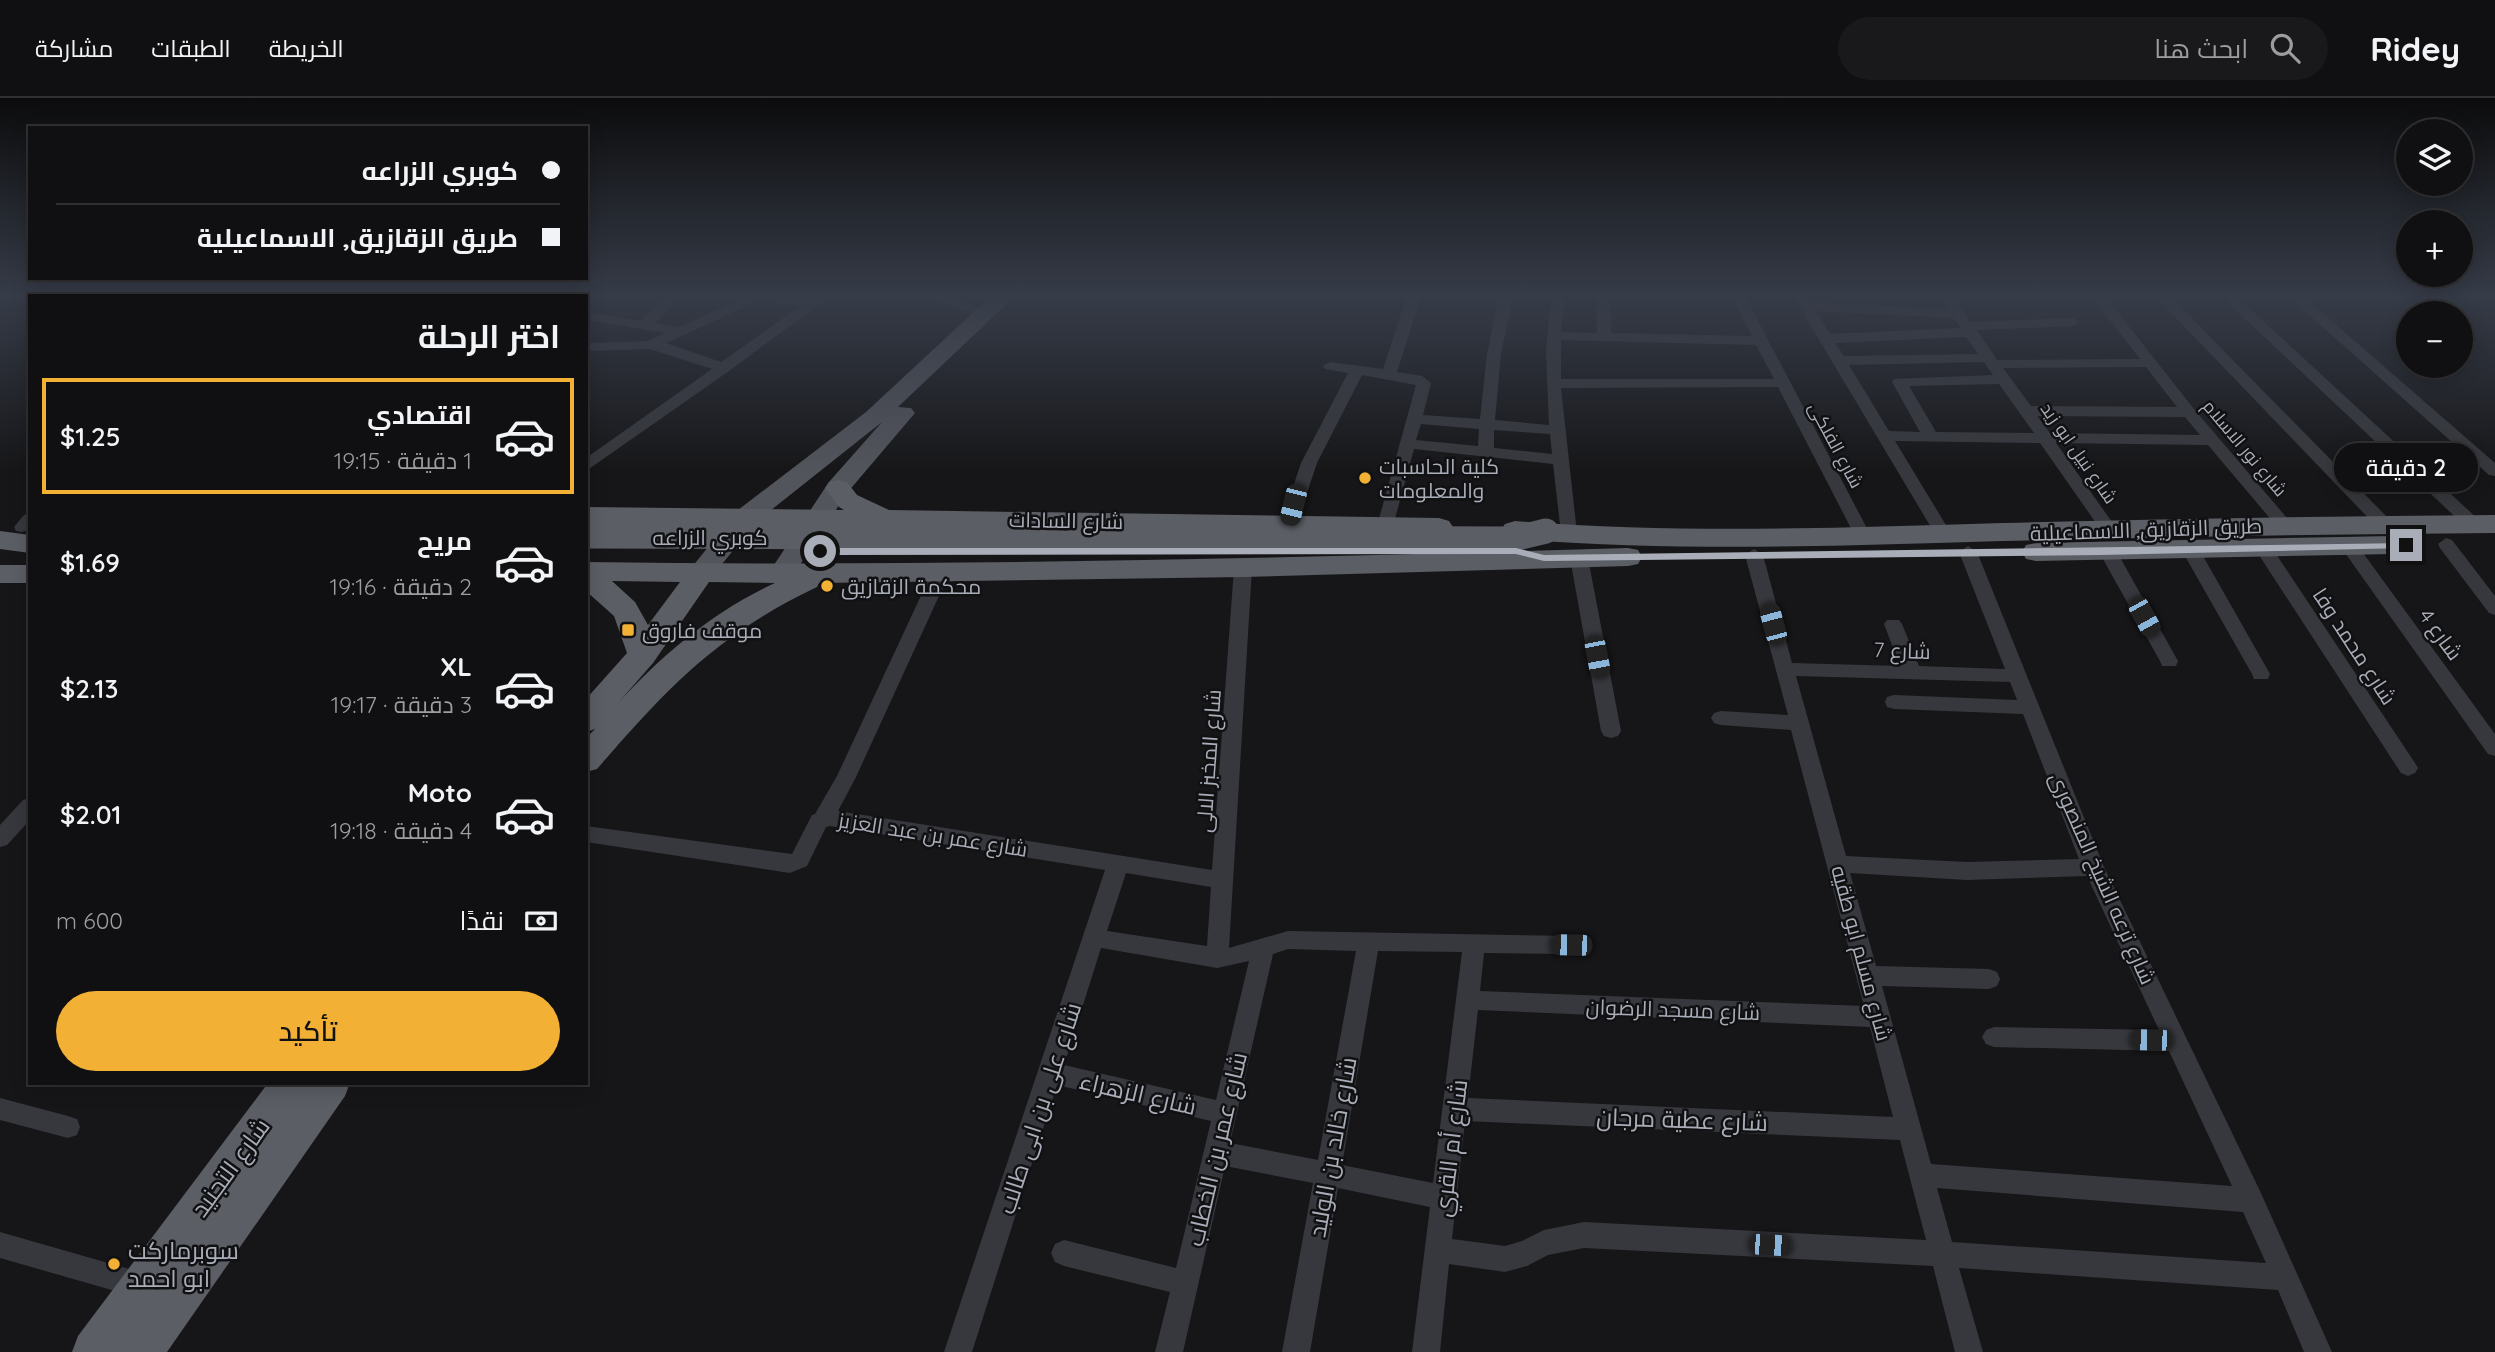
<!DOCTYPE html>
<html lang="ar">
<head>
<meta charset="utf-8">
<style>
  :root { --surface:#101012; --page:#19191b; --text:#f1f3f6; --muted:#9c9d9f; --line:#303032; --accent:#f2b134 }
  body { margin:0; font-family:Quicksand,Cairo,sans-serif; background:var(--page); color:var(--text); direction:rtl; height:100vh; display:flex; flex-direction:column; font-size:26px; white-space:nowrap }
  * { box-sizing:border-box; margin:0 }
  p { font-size:23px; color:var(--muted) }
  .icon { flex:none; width:38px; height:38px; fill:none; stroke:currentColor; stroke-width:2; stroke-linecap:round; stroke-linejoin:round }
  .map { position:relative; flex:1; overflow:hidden; direction:ltr }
  .sheet { position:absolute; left:28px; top:196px; width:560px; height:791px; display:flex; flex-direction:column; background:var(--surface); border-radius:0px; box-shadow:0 4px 18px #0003,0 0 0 2px var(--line); direction:rtl }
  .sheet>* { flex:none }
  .guide { position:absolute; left:28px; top:28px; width:560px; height:154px; border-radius:0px; box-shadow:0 4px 18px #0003,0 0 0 2px var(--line); direction:rtl; display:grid; align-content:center; height:154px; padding:0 28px; background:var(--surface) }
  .fabs { position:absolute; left:2396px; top:21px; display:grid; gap:14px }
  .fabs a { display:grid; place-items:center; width:77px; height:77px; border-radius:50%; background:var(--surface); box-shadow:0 4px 18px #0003,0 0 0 2px var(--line); font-size:35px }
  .end { position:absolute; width:32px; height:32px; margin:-16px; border:9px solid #a8adb8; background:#111; box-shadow:0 0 0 4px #111 }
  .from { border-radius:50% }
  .bubble { position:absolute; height:49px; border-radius:24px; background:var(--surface); box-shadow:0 4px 18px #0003,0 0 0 2px var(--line); font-size:23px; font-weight:600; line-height:49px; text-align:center; direction:rtl }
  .car { position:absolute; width:21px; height:42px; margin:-21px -10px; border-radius:9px; box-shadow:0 0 5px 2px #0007; background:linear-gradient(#222 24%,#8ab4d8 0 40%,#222 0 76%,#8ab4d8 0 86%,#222 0) }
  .guide b { display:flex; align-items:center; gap:24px; height:66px; font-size:26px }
  .guide b+b { border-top:2px solid var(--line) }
  .guide i { width:18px; height:18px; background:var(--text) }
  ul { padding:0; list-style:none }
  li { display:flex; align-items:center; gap:21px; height:116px; margin:0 14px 10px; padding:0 14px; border:4px solid transparent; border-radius:0px }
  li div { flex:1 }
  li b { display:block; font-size:26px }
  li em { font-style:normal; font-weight:600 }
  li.on { border-color:var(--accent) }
  li>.icon { width:63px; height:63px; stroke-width:1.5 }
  h2 { padding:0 28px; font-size:32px; line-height:84px }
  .pay { display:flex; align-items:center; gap:18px; height:77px; padding:0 28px; font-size:26px }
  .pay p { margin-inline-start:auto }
  .action { display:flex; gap:14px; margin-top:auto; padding:14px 28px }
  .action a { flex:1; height:80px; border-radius:42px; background:var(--accent); color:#111; font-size:28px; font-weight:600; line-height:80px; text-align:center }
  header { display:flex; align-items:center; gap:42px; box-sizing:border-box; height:98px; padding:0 35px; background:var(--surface); border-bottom:2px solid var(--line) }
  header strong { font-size:33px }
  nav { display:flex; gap:38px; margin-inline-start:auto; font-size:24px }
  .search { width:490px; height:63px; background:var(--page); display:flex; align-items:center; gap:18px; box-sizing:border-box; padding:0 24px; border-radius:38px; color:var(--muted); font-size:26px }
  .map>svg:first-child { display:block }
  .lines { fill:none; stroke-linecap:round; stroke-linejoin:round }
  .minor { fill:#37383d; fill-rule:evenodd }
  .primary { fill:#53555c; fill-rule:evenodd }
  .trunk { fill:#5b5e65; fill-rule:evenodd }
  .trunk-bridge { stroke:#5b5e65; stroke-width:25 }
  .route { fill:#a8adb8 }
  .poi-dot { fill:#f2b134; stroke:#111113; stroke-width:2.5 }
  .labels { text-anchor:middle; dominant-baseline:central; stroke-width:5; stroke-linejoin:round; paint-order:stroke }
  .far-street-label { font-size:18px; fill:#a8adb8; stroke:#111113 }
  .poi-label { font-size:21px; fill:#a8adb8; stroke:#111113; text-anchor:start }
  .street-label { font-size:21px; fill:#a8adb8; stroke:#111113 }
  .near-street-label { font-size:24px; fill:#a8adb8; stroke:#111113 }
  .near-poi-label { font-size:24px; fill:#a8adb8; stroke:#111113; text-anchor:start }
</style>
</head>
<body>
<header>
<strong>Ridey</strong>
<div class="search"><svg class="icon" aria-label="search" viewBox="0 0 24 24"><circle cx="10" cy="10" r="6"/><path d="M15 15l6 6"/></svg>ابحث هنا</div>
<nav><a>الخريطة</a><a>الطبقات</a><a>مشاركة</a></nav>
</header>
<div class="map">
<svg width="2495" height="1254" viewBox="0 0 2495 1254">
  <rect width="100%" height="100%" fill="#161618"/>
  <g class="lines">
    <!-- minor -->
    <g class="minor">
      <path d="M 666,198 L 681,198 L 655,225 L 679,229 L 747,198 L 785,198 L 808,202 L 814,198 L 830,198 L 729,273 L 586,373 L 586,360 L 712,271 L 650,251 L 586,253 L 586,245 L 648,243 L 665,235 L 586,222 L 586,214 L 641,223 ZM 761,202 L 799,209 L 721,264 L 666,245 Z"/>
      <path d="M 920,198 L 942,198 L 990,212 L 992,215 L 985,219 Z"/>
      <path d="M 1407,198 L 1421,198 L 1397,274 L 1422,278 L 1431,285 L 1423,317 L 1480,321 L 1487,256 L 1499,198 L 1513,198 L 1501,256 L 1495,322 L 1549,327 L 1546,254 L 1551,198 L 1565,198 L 1561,234 L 1597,235 L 1596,198 L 1610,198 L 1611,235 L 1752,238 L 1731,198 L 1745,198 L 1871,438 L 1863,443 L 1855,438 L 1778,289 L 1561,290 L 1577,435 L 1575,439 L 1563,439 L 1561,435 L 1553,366 L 1414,351 L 1393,428 L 1391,432 L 1379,432 L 1377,428 L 1416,287 L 1362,277 L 1317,365 L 1297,425 L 1289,430 L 1283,429 L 1281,425 L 1301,365 L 1348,275 L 1325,271 L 1323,268 L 1330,264 L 1383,271 ZM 1561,242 L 1756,247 L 1774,281 L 1561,281 ZM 1421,326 L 1479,331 L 1478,348 L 1416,342 ZM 1494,332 L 1550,336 L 1552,356 L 1494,350 Z"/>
      <path d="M 1793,198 L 1807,198 L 1811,204 L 1947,211 L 1938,198 L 1977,198 L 1970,202 L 1956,203 L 1970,224 L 2073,220 L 2080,224 L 2073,228 L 1977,232 L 1997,262 L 2140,261 L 2091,198 L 2105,198 L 2194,311 L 2293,427 L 2285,432 L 2279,431 L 2208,347 L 2056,345 L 2117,431 L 2109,436 L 2103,435 L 2040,345 L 1895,343 L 1952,437 L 1944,442 L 1938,441 ZM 1816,213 L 1953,220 L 1961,230 L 1830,236 ZM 1966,239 L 1978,256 L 1844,258 L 1835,245 ZM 1984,264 L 1993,277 L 1894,281 L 1892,284 L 1920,334 L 1889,333 L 1849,267 ZM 2146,269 L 2177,309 L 2031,308 L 2003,270 ZM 1999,286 L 2034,335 L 1936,334 L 1909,288 ZM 2037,318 L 2185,319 L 2200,337 L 2050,335 Z"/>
      <path d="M 2155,198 L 2170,198 L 2390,422 L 2392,426 L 2390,430 L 2378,430 Z"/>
      <path d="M 2221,198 L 2236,198 L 2480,423 L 2482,427 L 2480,431 L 2468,431 Z"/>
      <path d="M 2288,198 L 2303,198 L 2495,365 L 2495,378 L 2489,377 Z"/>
      <path d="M 30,416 L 30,431 L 22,434 L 16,433 L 14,429 L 24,417 Z"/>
      <path d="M 2446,440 L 2452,442 L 2495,498 L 2495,517 L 2489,515 L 2440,450 L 2438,446 Z"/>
      <path d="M 2349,442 L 2355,444 L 2495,636 L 2495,658 L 2488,656 L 2343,452 L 2341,448 L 2343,444 Z"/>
      <path d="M 2190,445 L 2199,451 L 2270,576 L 2268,581 L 2254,581 L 2252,576 L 2181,451 Z"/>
      <path d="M 2264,445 L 2270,447 L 2415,665 L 2418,670 L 2415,675 L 2408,678 L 2401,675 L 2255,451 Z"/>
      <path d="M 1968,448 L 1977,454 L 2104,769 L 2260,1093 L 2332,1254 L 2304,1254 L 2278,1192 L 1959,1170 L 1983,1254 L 1955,1254 L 1933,1168 L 1584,1150 L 1548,1157 L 1527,1168 L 1505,1174 L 1449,1166 L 1440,1254 L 1412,1254 L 1430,1109 L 1338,1090 L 1310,1254 L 1282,1254 L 1313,1085 L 1225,1068 L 1183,1254 L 1155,1254 L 1170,1194 L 1064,1168 L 1055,1164 L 1051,1155 L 1055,1146 L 1064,1142 L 1176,1170 L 1211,1023 L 1057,987 L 972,1254 L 944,1254 L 1105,772 L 830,728 L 826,729 L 807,768 L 790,775 L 586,744 L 586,728 L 792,756 L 812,717 L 815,716 L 837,678 L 932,474 L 941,468 L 950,474 L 856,679 L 838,713 L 1212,772 L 1234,470 L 1243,464 L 1252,470 L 1229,850 L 1288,833 L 1571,838 L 1579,840 L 1582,847 L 1579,854 L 1571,856 L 1484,855 L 1480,893 L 1864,908 L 1791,632 L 1721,627 L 1714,625 L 1711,620 L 1714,615 L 1721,613 L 1788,617 L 1745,457 L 1754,451 L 1763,457 L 1792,565 L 1900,568 L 1884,526 L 1887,522 L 1899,522 L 1902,526 L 1919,568 L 2005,571 L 1959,454 ZM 1796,578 L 2010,584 L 2017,602 L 1894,597 L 1887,599 L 1885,604 L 1887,609 L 1894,611 L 2023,616 L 2079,761 L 1967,764 L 1846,758 ZM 1126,775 L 1211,789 L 1207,848 L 1107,833 ZM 1850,775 L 1967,782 L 2087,778 L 2159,932 L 1994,929 L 1986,932 L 1982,939 L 1986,946 L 1994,949 L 2169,953 L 2232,1088 L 1931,1066 L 1882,888 L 1989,891 L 1997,888 L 2000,881 L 1997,874 L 1989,871 L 1876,868 ZM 1101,850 L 1217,870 L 1249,863 L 1216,1002 L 1064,967 ZM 1288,851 L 1356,853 L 1318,1062 L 1230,1045 L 1273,856 ZM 1378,853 L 1462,854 L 1433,1085 L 1342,1067 ZM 1478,912 L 1870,929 L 1893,1019 L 1468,1000 ZM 1465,1023 L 1900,1042 L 1926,1142 L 1584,1124 L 1544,1132 L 1522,1143 L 1505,1148 L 1452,1141 ZM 1937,1090 L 2243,1114 L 2266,1165 L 1952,1144 Z"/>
      <path d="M 2108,448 L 2117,454 L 2178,563 L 2176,568 L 2162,568 L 2160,563 L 2099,454 Z"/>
      <path d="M 1579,454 L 1588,460 L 1621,633 L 1618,638 L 1611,640 L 1604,638 L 1601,633 L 1570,460 Z"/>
      <path d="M 30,700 L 30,722 L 7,747 L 0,749 L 0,727 L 23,702 Z"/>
      <path d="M 0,1000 L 68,1018 L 77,1021 L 80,1029 L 77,1037 L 68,1040 L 0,1022 Z"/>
      <path d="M 0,1134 L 143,1175 L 152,1179 L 156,1188 L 152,1197 L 143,1201 L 0,1160 Z"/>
    </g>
    <!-- primary -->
    <path class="primary" d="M 991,198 L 1015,198 L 898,309 L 911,310 L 915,315 L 847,395 L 790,482 L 781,485 L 772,482 L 768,476 L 829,384 L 882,324 L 756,424 L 710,481 L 701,484 L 692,481 L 688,475 L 692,469 L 738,412 L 866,314 Z"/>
    <!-- trunk -->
    <g class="trunk">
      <path d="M 838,382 L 847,384 L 857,397 L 889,412 L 1439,420 L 1449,423 L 1453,429 L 1449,435 L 1439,438 L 586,427 L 586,409 L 844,412 L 839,409 L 825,390 L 829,384 Z"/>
      <path d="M 2495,417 L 2495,435 C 2331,436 2167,439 2002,443 C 1840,448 1677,454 1515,441 L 1505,438 L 1501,432 L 1505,426 L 1515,423 C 1677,436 1840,430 2002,425 C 2167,421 2331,418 2495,417 Z"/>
      <path d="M 0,433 L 30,437 L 30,455 L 0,451 Z"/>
      <path d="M 2394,438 L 2404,441 L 2408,447 L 2404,453 L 2394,456 L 2036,463 L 2026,461 L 2022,454 L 2026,447 L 2036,445 Z"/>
      <path d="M 1628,450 L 1638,452 L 1642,459 L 1638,466 L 1628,468 L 1243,479 L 819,485 L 817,489 C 718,536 668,589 597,671 L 586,674 L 586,640 L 595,631 L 586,634 L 586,601 L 627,555 L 614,518 L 586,493 L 586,464 C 934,469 1281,460 1628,450 ZM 612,483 L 680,484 L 648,527 L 635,504 ZM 709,484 L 775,485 C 714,513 663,556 618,605 L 653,565 Z"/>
      <rect x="0" y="467" width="30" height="18"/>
      <path d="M 268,985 L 350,985 L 345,998 L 167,1254 L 72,1254 L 78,1238 Z"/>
    </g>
    <!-- trunk-bridge -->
    <path class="trunk-bridge" d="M 586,438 L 1513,441 L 1546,433"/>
  </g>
  <!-- sky -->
  <linearGradient id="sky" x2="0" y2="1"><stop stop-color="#0c0c0d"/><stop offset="0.53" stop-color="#363c48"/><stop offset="1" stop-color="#363c48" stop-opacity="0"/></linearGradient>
  <rect width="2495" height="374" fill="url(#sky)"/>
  <!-- route -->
  <path class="route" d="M 2410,445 L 2411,447 L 2406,450 L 2101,457 L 1544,463 L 1516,456 L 820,457 L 814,453 L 820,450 L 1516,450 L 1544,457 Z"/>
  <!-- markers -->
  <g class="poi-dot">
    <circle cx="1365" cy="380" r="7"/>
    <circle cx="827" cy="488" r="7"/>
    <rect x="621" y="525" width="14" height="14" rx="3.5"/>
    <circle cx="114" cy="1166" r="7"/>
  </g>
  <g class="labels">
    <!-- far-street labels -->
    <g class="far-street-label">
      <text transform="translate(1836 347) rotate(62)">شارع الفلكى</text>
      <text transform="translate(2245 350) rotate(50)">شارع نور الاسلام</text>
      <text transform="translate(2079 355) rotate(55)">شارع نبيل ابو زيد</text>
    </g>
    <!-- poi labels -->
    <g class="poi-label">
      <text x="1379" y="368">كلية الحاسبات<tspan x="1379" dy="24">والمعلومات</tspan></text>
      <text x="841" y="488">محكمة الزقازيق</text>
      <text x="642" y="532">موقف فاروق</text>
    </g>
    <!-- street labels -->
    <g class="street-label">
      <text transform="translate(1066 422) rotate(1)">شارع السادات</text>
      <text transform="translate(2146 431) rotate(-2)">طريق الزقازيق, الاسماعيلية</text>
      <text x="710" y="439">كوبري الزراعه</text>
      <text transform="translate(2441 536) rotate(54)">شارع 4</text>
      <text transform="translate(2355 548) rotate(57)">شارع محمد وفا</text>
      <text transform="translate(1902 552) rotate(2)">شارع 7</text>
      <text transform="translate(1208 663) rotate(-86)">شارع المخبز الالى</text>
      <text transform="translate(933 736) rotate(9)">شارع عمر بن عبد العزيز</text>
      <text transform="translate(2103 780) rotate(66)">شارع ترعه الشيخ المنصورى</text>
      <text transform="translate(1862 855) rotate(75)">شارع مسلم ابو طقيه</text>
      <text transform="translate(1673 911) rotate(2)">شارع مسجد الرضوان</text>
    </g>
    <!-- near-street labels -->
    <g class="near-street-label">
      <text transform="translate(1138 995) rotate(13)">شارع الزهراء</text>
      <text transform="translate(1039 1010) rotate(-72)">شارع على بن ابى طالب</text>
      <text transform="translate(1682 1021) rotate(2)">شارع عطية مرجان</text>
      <text transform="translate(1332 1049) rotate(-80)">شارع خالد بن الوليد</text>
      <text transform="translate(1450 1050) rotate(-83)">شارع أم القري</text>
      <text transform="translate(1216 1051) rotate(-77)">شارع عمر بن الخطاب</text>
      <text transform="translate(230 1069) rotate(-54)">شارع التجنيد</text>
    </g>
    <!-- near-poi labels -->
    <g class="near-poi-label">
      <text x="128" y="1152">سوبرماركت<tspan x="128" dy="28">ابو احمد</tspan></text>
    </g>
  </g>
</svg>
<div class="fabs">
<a><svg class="icon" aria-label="layers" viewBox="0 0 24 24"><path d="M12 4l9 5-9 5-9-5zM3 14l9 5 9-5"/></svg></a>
<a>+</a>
<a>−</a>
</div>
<i class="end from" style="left:820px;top:453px"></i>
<i class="end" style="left:2406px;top:447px"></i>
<div class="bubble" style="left:2334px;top:345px;width:144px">2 دقيقة</div>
<i class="car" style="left:1293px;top:407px;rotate:194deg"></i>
<i class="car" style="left:2144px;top:519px;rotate:151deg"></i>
<i class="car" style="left:1773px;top:526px;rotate:345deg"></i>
<i class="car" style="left:1597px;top:559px;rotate:169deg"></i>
<i class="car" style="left:1571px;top:847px;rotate:271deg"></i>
<i class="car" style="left:2151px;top:942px;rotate:271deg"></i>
<i class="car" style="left:1770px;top:1147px;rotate:93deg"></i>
<div class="guide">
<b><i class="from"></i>كوبري الزراعه</b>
<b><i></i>طريق الزقازيق, الاسماعيلية</b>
</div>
<section class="sheet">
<h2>اختر الرحلة</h2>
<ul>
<li class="on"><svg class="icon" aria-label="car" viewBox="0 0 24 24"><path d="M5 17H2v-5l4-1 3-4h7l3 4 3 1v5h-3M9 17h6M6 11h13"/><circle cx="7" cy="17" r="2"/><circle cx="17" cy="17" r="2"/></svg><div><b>اقتصادي</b><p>1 دقيقة · 19:15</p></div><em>$1.25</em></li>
<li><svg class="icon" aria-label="car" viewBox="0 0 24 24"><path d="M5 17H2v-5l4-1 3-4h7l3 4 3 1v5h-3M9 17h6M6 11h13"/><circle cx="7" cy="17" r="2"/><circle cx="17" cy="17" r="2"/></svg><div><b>مريح</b><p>2 دقيقة · 19:16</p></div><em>$1.69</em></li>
<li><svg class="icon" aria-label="car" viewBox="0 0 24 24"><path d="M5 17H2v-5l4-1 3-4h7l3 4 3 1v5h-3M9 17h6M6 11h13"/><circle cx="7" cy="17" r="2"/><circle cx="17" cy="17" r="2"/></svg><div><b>XL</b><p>3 دقيقة · 19:17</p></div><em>$2.13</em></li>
<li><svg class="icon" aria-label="car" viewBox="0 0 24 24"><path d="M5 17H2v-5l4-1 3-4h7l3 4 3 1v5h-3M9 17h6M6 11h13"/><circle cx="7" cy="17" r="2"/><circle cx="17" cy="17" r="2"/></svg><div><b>Moto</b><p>4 دقيقة · 19:18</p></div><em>$2.01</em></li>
</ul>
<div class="pay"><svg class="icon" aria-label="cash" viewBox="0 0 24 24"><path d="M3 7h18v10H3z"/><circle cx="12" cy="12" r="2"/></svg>نقدًا<p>600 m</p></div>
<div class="action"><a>تأكيد</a></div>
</section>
</div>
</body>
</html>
